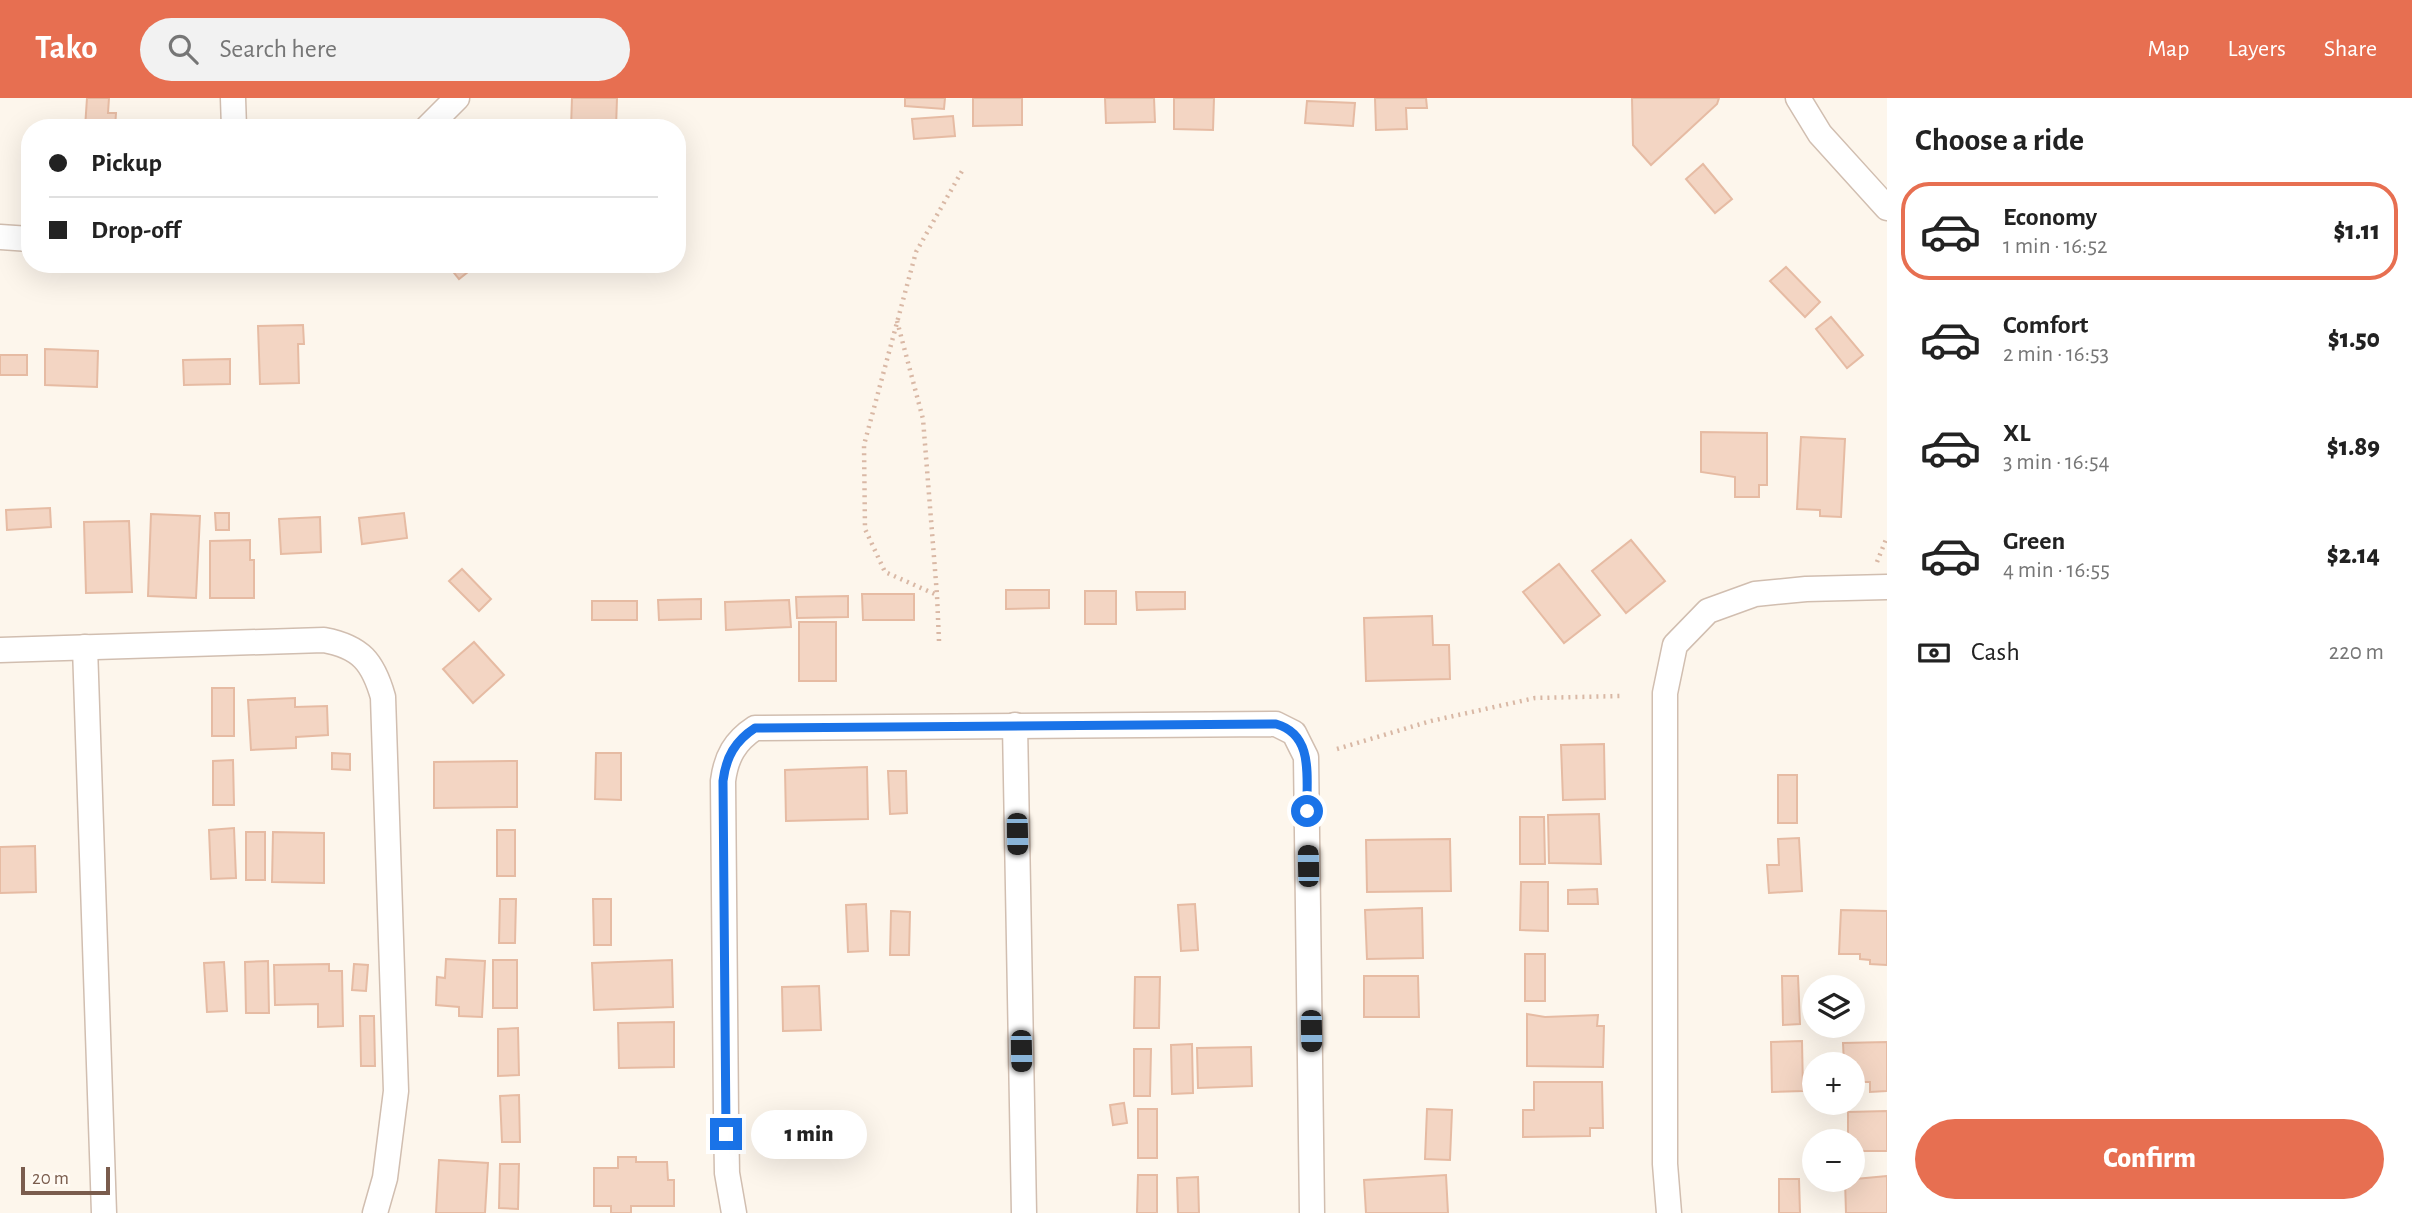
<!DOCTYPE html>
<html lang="en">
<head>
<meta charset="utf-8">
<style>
  :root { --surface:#fff; --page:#f2f2f2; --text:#222; --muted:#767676; --line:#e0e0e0; --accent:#e76f51 }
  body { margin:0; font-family:"Alegreya Sans",sans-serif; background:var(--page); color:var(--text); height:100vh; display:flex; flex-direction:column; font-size:26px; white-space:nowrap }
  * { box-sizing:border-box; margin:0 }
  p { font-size:23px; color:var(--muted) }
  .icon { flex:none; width:38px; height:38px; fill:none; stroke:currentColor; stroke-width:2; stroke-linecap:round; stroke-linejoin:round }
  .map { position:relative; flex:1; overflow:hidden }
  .sheet { display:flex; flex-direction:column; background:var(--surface); width:525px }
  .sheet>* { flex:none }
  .hud { position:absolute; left:21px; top:21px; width:665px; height:154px; border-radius:28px; box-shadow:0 7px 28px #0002; display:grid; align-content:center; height:154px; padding:0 28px; background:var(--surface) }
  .tools { position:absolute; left:1802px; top:877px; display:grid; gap:14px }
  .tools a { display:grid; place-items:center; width:63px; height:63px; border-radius:50%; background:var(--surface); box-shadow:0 7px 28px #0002; font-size:35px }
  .scale { position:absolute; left:21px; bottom:18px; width:89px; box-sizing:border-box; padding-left:7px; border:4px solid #7a5c4d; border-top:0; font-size:19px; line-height:24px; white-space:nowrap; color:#7a5c4d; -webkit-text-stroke:5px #fffaf3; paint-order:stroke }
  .end { position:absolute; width:32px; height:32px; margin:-16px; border:9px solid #1a73e8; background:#fff; box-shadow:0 0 0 4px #fff }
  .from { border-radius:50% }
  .bubble { position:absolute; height:49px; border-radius:24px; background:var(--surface); box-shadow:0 7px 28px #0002; font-size:23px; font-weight:800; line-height:49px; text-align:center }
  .car { position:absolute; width:21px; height:42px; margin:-21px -10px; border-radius:9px; box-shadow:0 0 5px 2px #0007; background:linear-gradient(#222 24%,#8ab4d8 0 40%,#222 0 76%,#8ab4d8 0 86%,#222 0) }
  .hud b { display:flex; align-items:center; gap:24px; height:66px; font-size:26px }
  .hud b+b { border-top:2px solid var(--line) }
  .hud i { width:18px; height:18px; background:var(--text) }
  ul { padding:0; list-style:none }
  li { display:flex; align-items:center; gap:21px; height:98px; margin:0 14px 10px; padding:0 14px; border:4px solid transparent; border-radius:28px }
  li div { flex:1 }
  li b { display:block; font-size:26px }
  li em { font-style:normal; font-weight:800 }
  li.on { border-color:var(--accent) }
  li>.icon { width:63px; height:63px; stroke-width:1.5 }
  h2 { padding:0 28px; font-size:32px; line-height:84px }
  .pay { display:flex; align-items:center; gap:18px; height:77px; padding:0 28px; font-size:26px }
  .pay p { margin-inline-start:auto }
  .cta { display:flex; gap:14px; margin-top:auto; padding:14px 28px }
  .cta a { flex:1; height:80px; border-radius:42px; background:var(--accent); color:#fff; font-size:28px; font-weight:800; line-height:80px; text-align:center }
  header { display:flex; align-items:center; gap:42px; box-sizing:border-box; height:98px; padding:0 35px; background:var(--accent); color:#fff }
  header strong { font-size:33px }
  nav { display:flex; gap:38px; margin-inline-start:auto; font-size:24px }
  .search { width:490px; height:63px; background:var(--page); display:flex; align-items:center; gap:18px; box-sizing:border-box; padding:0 24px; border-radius:38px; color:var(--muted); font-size:26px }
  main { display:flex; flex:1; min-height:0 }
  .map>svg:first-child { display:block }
  .building { fill:#f3d5c3; stroke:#e6bba3; stroke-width:2 }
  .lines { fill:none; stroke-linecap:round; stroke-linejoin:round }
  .minor-casing { stroke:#d1beb0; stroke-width:27 }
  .path { stroke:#d9b8a5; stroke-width:4.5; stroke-dasharray:2 5; stroke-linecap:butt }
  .minor { stroke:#fff; stroke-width:24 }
  .route { stroke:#1a73e8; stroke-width:9 }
</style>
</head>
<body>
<header>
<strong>Tako</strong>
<div class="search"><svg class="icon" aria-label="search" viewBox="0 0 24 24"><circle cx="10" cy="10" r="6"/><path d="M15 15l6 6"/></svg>Search here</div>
<nav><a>Map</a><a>Layers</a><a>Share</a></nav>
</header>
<main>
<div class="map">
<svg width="1887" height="1115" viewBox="0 0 1887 1115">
  <rect width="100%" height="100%" fill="#fdf6ec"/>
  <!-- building -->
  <g class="building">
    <path d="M 87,0 L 109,0 L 108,15 L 116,15 L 115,30 L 85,30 Z"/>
    <path d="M 572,0 L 617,0 L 616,30 L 571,30 Z"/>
    <path d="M 905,0 L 945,0 L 944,11 L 905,8 Z"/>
    <path d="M 973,0 L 1022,0 L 1022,27 L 973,28 Z"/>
    <path d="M 1105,0 L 1154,0 L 1155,24 L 1106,25 Z"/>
    <path d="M 1174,0 L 1214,0 L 1213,32 L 1174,31 Z"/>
    <path d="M 1375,0 L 1426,0 L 1427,10 L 1406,10 L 1407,31 L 1376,32 Z"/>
    <path d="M 1632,0 L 1719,0 L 1717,6 L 1651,67 L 1633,47 Z"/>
    <path d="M 1307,3 L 1355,5 L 1353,28 L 1305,25 Z"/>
    <path d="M 953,18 L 955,38 L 914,41 L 912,21 Z"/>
    <path d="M 1703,66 L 1732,101 L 1715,115 L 1686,81 Z"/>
    <path d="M 447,166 L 478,166 L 459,181 Z"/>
    <path d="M 1786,169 L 1820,204 L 1805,219 L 1770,183 Z"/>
    <path d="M 1831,219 L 1863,257 L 1847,270 L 1816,231 Z"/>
    <path d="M 303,227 L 304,246 L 298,246 L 299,285 L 260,286 L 258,228 Z"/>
    <path d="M 45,251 L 98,253 L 97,289 L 45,287 Z"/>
    <rect x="0" y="257" width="27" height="20"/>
    <path d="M 230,261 L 230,286 L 184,287 L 183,262 Z"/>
    <path d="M 1701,334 L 1767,335 L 1767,387 L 1759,387 L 1759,399 L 1735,399 L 1735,379 L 1701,374 Z"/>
    <path d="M 1801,339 L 1845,341 L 1841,419 L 1820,418 L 1820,412 L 1797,411 Z"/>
    <path d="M 50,410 L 51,429 L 7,432 L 6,412 Z"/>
    <path d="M 215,415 L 229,415 L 229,432 L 216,432 Z"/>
    <path d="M 404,415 L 407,440 L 362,446 L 359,420 Z"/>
    <path d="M 151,416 L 200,418 L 196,500 L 148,498 Z"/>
    <path d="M 320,419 L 321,454 L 281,456 L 279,421 Z"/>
    <path d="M 129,423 L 132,494 L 86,495 L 84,424 Z"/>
    <path d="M 250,442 L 250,462 L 254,462 L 254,500 L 210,500 L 210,443 Z"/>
    <path d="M 1631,442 L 1665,483 L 1626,515 L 1592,473 Z"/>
    <path d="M 1559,466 L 1600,517 L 1564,545 L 1523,494 Z"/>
    <path d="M 462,471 L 491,501 L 479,513 L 449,483 Z"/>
    <path d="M 1006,492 L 1049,492 L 1049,510 L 1006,511 Z"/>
    <rect x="1085" y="493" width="31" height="33"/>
    <path d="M 1136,494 L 1185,494 L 1185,511 L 1137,512 Z"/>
    <path d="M 862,496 L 914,496 L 914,522 L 863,522 Z"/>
    <path d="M 848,498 L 848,519 L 797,520 L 796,499 Z"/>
    <path d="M 701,501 L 701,521 L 659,522 L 658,502 Z"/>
    <path d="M 789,502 L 791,529 L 726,532 L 725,504 Z"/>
    <rect x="592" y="503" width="45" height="19"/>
    <path d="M 1432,518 L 1433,547 L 1449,547 L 1450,581 L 1366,583 L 1364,520 Z"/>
    <rect x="799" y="524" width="37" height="59"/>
    <path d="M 474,544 L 504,577 L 473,605 L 443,571 Z"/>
    <rect x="212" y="590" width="22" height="48"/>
    <path d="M 295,600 L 295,609 L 327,608 L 328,637 L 296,639 L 296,650 L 251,652 L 248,602 Z"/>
    <path d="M 1604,646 L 1605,701 L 1563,702 L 1561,647 Z"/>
    <path d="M 332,655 L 350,656 L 350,672 L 332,671 Z"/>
    <path d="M 596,655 L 621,655 L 621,702 L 595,701 Z"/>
    <path d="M 233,662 L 234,707 L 213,707 L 213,663 Z"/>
    <path d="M 517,663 L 517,709 L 434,710 L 434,664 Z"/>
    <path d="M 867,669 L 868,721 L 786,723 L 785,672 Z"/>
    <path d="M 888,673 L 906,673 L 907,715 L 890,716 Z"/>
    <rect x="1778" y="677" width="19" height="48"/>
    <path d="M 1599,716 L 1601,766 L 1549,765 L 1548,717 Z"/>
    <path d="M 1520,719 L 1544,719 L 1545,766 L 1520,766 Z"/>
    <path d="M 234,730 L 236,780 L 211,781 L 209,732 Z"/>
    <rect x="497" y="732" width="18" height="46"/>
    <rect x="246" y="734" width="19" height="48"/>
    <path d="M 273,734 L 324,735 L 324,785 L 272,784 Z"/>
    <path d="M 1799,740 L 1802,793 L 1769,795 L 1767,767 L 1779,767 L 1778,741 Z"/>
    <path d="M 1450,741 L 1451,793 L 1367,794 L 1366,742 Z"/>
    <path d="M 35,748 L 36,794 L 0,795 L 0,749 Z"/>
    <path d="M 1521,784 L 1548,784 L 1548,833 L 1520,832 Z"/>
    <path d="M 1597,791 L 1598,806 L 1568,806 L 1568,792 Z"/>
    <path d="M 500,801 L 516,801 L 515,845 L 499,845 Z"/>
    <path d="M 593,801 L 611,801 L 611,847 L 594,847 Z"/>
    <path d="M 866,806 L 868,853 L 848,854 L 846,807 Z"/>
    <path d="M 1195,806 L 1198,852 L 1181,853 L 1178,807 Z"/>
    <path d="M 1422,810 L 1423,860 L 1367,861 L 1365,812 Z"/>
    <path d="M 1841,812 L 1887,813 L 1887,867 L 1870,866 L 1870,862 L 1860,861 L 1860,856 L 1839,856 Z"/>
    <path d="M 891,813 L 910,814 L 909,857 L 890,857 Z"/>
    <rect x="1525" y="856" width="20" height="47"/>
    <path d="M 446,861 L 485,863 L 482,919 L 459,918 L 459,909 L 436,907 L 437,879 L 445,880 Z"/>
    <rect x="493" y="862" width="24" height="48"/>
    <path d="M 672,862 L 673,909 L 594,912 L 592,865 Z"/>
    <path d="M 268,863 L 269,915 L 246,915 L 245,864 Z"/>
    <path d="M 224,864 L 227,913 L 207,914 L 204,865 Z"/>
    <path d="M 329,866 L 329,873 L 342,873 L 343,928 L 318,929 L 318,906 L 275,907 L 274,867 Z"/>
    <path d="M 354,866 L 368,867 L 366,893 L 352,892 Z"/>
    <path d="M 1364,878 L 1418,878 L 1419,919 L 1364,919 Z"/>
    <path d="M 1782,878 L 1798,878 L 1800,926 L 1783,927 Z"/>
    <path d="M 1135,879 L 1160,879 L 1159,930 L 1134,930 Z"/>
    <path d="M 819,888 L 821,932 L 783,933 L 782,889 Z"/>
    <path d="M 1527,916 L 1545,919 L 1598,917 L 1597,928 L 1604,928 L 1603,969 L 1527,968 Z"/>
    <path d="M 360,918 L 374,918 L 375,968 L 361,968 Z"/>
    <path d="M 674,924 L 674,969 L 619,970 L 618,925 Z"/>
    <path d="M 518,930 L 519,977 L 498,978 L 498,931 Z"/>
    <path d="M 1802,943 L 1803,993 L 1772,994 L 1771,944 Z"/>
    <path d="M 1887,944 L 1887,993 L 1870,994 L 1870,984 L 1853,984 L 1853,966 L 1844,966 L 1843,945 Z"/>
    <path d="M 1192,946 L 1193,995 L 1172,996 L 1171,947 Z"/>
    <path d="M 1251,949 L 1252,988 L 1198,990 L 1197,950 Z"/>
    <path d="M 1134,951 L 1151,951 L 1150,998 L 1134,998 Z"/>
    <path d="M 1534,984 L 1602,984 L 1603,1030 L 1590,1030 L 1590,1038 L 1523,1039 L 1523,1012 L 1534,1012 Z"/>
    <path d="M 519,997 L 520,1044 L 502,1044 L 500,998 Z"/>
    <path d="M 1124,1005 L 1127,1025 L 1113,1027 L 1110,1007 Z"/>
    <rect x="1138" y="1011" width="19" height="49"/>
    <path d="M 1427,1011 L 1452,1012 L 1450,1062 L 1425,1061 Z"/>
    <path d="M 1887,1013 L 1887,1053 L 1853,1053 L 1853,1043 L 1848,1043 L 1848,1014 Z"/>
    <path d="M 618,1059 L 636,1059 L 636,1064 L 667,1064 L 668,1082 L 674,1082 L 674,1108 L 631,1108 L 631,1115 L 611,1115 L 611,1108 L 594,1108 L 594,1070 L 618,1070 Z"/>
    <path d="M 439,1062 L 488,1065 L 485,1115 L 436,1115 Z"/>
    <path d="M 500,1066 L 519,1066 L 518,1111 L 499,1110 Z"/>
    <path d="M 1138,1077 L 1157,1077 L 1157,1115 L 1137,1115 Z"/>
    <path d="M 1446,1077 L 1448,1115 L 1366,1115 L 1364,1082 Z"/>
    <path d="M 1887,1078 L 1887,1115 L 1846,1115 L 1845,1082 Z"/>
    <path d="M 1198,1079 L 1199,1115 L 1178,1115 L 1177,1080 Z"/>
    <path d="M 1779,1081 L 1799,1081 L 1800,1115 L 1779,1115 Z"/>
  </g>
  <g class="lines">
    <!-- minor casing -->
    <g class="minor-casing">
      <g id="minor">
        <path d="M 233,0 L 234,30"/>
        <path d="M 1798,0 L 1820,36 L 1887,110"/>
        <path d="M 427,30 L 457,0"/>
        <path d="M 0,139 L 30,141"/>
        <path d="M 85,549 L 104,1115"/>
        <path d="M 0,552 L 324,542 C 361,549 373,564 383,599 L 396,993 L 385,1080 L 375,1115"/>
        <path d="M 1015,627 L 1024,1115"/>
        <path d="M 734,1115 L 727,1075 L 726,1017 L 723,683 C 726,659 735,643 755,630 L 1276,626 L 1294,635 L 1306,659 L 1312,1115"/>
        <path d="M 1669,1115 L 1665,1066 L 1665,595 L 1675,547 L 1708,513 L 1755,496 L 1806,491 L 1887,489"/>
      </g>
    </g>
    <!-- path -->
    <g class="path">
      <path d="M 897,223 L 923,321 L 937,497"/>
      <path d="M 1877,464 L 1887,439"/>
      <path d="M 939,543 L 937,497 L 885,474 L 865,431 L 864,347 L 916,154 L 962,73"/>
      <path d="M 1337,651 L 1431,623 L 1535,600 L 1620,598"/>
    </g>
    <!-- minor -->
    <use href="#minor" class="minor"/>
  </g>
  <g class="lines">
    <!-- route -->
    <path class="route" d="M 726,1036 L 723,683 C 726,659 735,643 755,630 L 1276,626 C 1315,637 1306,681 1307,713"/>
  </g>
</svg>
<div class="tools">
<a><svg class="icon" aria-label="layers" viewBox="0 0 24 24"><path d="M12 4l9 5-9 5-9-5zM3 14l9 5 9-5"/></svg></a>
<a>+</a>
<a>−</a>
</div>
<div class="scale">20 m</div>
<i class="end from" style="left:1307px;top:713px"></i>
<i class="end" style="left:726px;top:1036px"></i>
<div class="bubble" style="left:751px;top:1012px;width:116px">1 min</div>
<i class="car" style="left:1017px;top:736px;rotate:179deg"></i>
<i class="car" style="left:1308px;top:768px;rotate:359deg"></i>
<i class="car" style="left:1311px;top:933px;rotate:179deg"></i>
<i class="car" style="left:1021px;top:953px;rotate:179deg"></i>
<div class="hud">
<b><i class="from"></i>Pickup</b>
<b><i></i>Drop-off</b>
</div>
</div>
<section class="sheet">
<h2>Choose a ride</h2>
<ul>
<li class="on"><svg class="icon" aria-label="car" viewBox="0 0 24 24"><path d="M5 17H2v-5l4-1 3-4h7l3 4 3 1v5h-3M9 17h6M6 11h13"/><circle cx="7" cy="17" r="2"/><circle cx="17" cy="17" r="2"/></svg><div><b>Economy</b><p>1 min · 16:52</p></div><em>$1.11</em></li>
<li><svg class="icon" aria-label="car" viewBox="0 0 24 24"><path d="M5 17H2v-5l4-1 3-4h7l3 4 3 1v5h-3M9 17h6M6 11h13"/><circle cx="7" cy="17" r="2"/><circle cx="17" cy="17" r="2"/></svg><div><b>Comfort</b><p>2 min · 16:53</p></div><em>$1.50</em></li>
<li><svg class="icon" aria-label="car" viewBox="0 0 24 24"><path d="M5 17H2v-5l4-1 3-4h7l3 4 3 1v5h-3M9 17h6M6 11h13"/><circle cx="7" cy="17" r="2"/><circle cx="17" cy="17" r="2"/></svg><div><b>XL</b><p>3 min · 16:54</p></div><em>$1.89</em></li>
<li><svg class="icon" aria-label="car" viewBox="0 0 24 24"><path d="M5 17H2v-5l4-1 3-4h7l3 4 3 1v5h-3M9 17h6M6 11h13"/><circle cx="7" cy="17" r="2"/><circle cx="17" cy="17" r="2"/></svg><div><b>Green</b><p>4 min · 16:55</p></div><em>$2.14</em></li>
</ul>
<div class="pay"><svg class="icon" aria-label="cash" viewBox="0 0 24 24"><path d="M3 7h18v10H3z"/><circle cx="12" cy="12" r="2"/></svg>Cash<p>220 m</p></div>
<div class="cta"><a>Confirm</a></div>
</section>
</main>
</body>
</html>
